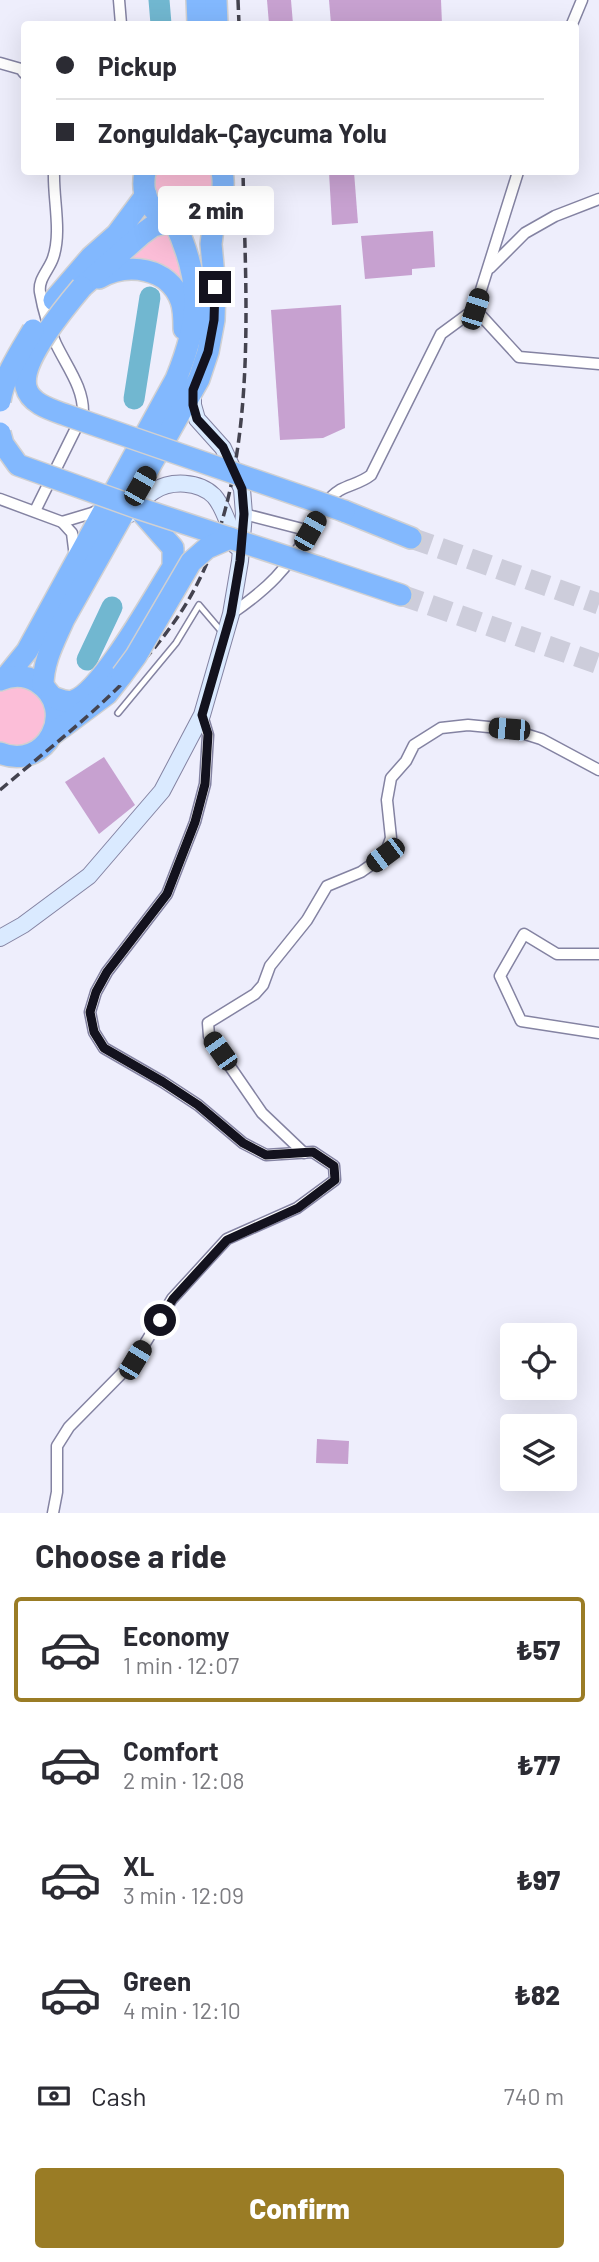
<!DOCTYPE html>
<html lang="en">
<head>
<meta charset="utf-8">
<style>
  :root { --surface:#fff; --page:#f7f7f7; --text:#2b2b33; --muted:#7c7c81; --line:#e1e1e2; --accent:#9a7c25 }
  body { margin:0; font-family:Barlow,sans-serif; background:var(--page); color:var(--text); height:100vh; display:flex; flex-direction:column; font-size:26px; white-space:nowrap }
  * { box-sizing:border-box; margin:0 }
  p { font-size:23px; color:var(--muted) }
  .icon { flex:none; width:38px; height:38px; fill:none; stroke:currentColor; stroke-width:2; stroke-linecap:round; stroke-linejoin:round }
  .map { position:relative; height:1513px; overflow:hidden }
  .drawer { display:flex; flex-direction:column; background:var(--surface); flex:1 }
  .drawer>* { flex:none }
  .hud { position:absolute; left:21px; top:21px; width:558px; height:154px; border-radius:7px; box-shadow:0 7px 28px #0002; display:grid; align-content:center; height:154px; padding:0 35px; background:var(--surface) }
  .controls { position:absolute; left:500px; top:1323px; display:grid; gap:14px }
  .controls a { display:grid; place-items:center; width:77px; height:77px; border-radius:7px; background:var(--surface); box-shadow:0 7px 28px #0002; font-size:35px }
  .end { position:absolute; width:32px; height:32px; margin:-16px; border:9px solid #13121e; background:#fff; box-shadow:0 0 0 4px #fff }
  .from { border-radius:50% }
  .bubble { position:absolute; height:49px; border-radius:7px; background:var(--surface); box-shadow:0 7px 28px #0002; font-size:23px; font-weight:800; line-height:49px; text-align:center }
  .car { position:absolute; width:21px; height:42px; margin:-21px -10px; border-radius:9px; box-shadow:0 0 5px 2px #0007; background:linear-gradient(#222 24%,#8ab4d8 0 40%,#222 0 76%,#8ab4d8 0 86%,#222 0) }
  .hud b { display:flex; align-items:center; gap:24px; height:66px; font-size:26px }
  .hud b+b { border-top:2px solid var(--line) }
  .hud i { width:18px; height:18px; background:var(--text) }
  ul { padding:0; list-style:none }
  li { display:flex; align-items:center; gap:21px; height:105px; margin:0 14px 10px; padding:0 21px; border:4px solid transparent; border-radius:7px }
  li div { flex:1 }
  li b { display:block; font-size:26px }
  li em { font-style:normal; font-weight:800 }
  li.active { border-color:var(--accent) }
  li>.icon { width:63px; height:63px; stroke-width:1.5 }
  h2 { padding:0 35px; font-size:32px; line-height:84px }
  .pay { display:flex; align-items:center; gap:18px; height:77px; padding:0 35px; font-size:26px }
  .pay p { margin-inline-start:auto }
  .cta { display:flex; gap:14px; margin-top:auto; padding:14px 35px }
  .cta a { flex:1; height:80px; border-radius:7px; background:var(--accent); color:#fff; font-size:28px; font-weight:800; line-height:80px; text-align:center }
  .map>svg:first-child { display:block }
  .green { fill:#fcbed8 }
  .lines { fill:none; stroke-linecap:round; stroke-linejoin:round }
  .river { stroke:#71b7d0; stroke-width:21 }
  .building { fill:#c7a1d0 }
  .highway-tunnel { stroke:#cdcddb; stroke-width:21; stroke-dasharray:21 10; stroke-linecap:butt }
  .lane-casing { stroke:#8483a2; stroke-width:8 }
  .street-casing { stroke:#8483a2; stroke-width:13 }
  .secondary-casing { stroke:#8483a2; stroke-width:18 }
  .highway-casing { stroke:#d0d0d2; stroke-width:24 }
  .lane { stroke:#fff; stroke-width:5 }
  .street { stroke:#fff; stroke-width:10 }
  .secondary { stroke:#daeaff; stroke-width:16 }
  .highway { stroke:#82b8fe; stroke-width:21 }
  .rail { stroke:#44434f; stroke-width:3.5; stroke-dasharray:10 5; stroke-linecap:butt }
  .highway-bridge-casing { stroke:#d0d0d2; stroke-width:24; stroke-linecap:butt }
  .highway-bridge { stroke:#82b8fe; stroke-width:21 }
  .route { stroke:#13121e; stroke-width:9 }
</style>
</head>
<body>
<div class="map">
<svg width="599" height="1513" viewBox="0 0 599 1513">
  <rect width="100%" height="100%" fill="#eeeefc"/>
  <!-- green -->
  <g class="green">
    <path d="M 148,172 L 219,172 L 204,213 L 162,212 Z"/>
    <path d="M 171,233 L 183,263 L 183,286 C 169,262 150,263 125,260 L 154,236 Z"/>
    <path d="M 11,679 L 48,699 L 42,743 L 0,750 L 0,683 Z"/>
  </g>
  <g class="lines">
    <!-- river -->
    <g class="river">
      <path d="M 159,0 L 161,24"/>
      <path d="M 134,399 L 150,297"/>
      <path d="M 87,660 L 112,607"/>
    </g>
  </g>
  <!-- building -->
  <g class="building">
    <path d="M 267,0 L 291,0 L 293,24 L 269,24 Z"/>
    <path d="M 329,0 L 441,0 L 442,24 L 331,24 Z"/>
    <path d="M 329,172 L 354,172 L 358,223 L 332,225 Z"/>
    <path d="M 433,231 L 435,267 L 412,269 L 412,275 L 365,279 L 361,236 Z"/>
    <path d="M 341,305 L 345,428 L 323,438 L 280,440 L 271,310 Z"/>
    <path d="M 104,757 L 135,805 L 99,834 L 65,782 Z"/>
    <path d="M 317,1439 L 349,1441 L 348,1464 L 316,1463 Z"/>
  </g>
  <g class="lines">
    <!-- highway-tunnel -->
    <g class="highway-tunnel">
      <path d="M 411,538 L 599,604"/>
      <path d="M 401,595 L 599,664"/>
    </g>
    <!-- lane casing -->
    <g class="lane-casing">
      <path id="lane" d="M 118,713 L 176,643 L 199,605 L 222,632"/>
    </g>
    <!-- street casing -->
    <g class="street-casing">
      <g id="street">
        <path d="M 119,0 L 121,24"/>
        <path d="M 572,24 L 582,0"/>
        <path d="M 0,63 L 21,69 L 24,73"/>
        <path d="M 490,268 L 525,233 L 555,216 L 599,199"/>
        <path d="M 475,309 L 519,357 L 599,364"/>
        <path d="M 0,499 L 62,522 L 72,533 L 75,557"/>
        <path d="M 35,511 L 83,414 C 84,388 67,367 56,344 C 49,329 43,309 40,292 C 38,279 49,270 53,258 C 62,232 53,199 54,172"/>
        <path d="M 62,522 L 92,513 L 103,508"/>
        <path d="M 310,531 C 318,516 325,499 340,490 C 351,484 361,483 371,475 L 441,334 L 475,309 L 518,172"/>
        <path d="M 231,614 C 269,588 286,570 310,531 L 244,514"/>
        <path d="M 599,954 L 557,954 L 524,934 L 500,976 L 521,1021 L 599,1033"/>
        <path d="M 304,1153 L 262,1113 L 209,1036 L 208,1023 L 255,994 L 263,985 L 270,966 L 307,920 L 327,886 L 361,872 L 385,855 L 391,838 L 387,800 L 391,778 L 406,761 L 414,745 L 441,728 L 468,725 L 509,729 L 541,739 L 599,770"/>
        <path d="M 53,1513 L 57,1492 L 57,1446 L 69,1427 L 135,1360 L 172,1299 L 227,1239 L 297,1208 L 335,1180 L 334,1166 L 313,1152 L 266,1155 L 243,1143 L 198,1105 L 163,1082 L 104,1048 L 94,1032 L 90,1012 L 96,992 L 107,972 L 167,894 L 195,822 L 205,784 L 208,735 L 202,715"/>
      </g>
    </g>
    <!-- secondary casing -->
    <g class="secondary-casing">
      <g id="secondary">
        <path d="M 130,514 C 138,506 144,497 154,491 C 171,480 199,481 214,496 C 223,506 232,533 236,546"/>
        <path d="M 0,938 L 23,925 L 89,876 L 162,791 L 202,715 L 231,614 L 240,561 L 244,514 L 242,489 L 223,448 L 197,419 L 193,405 L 193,390"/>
      </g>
    </g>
    <!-- highway casing -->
    <g class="highway-casing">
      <g id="highway">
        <path d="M 197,0 L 198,24"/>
        <path d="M 216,0 L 217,24"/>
        <path d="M 145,172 C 132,238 235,236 222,172"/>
        <path d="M 99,278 C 127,262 169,267 181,301 C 184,309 184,321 184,329"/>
        <path d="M 54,300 L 91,257 L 117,234 L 146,195"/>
        <path d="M 344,511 L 411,538"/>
        <path d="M 321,568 L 401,595"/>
        <path d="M 6,677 L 27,651 L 176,379 C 201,318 202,281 174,221 L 153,226 L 142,234 L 82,287"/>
        <path d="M 0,680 C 12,675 26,675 37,682 C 79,709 46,772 0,753"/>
        <path d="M 43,686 C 43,661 54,642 64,619 L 199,379 L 208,352 L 214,320 L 215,287 L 211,244 L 216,205"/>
        <path d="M 52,697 C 59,699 65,703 73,701 C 102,692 155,595 173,567 L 173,548 L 138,508"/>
        <path d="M 52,735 L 107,694 L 122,675"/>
      </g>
    </g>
    <!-- lane -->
    <use href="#lane" class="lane"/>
    <!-- street -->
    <use href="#street" class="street"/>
    <!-- secondary -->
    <use href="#secondary" class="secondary"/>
    <!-- highway -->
    <use href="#highway" class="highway"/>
    <!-- rail -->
    <g class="rail">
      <path d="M 238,0 L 239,24"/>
      <path d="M 0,790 C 61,738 125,691 172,625 C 262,502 246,317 243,172"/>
    </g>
    <!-- highway-bridge casing -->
    <g class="highway-bridge-casing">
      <g id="highway-bridge">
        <path d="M 82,287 C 66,306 20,361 26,387 C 30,404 52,410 66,415 L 344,511"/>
        <path d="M 0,401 C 4,376 20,352 33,330"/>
        <path d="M 0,433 L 3,444 L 18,465 L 138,508 L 321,568"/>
        <path d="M 122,675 L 136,656 L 191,562 L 207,548 L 230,538"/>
      </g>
    </g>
    <!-- highway-bridge -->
    <use href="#highway-bridge" class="highway-bridge"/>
  </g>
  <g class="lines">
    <!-- route -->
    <path class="route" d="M 160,1320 L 173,1299 L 227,1240 L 298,1208 L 335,1180 L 334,1166 L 313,1152 L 266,1155 L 243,1143 L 198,1105 L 163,1082 L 104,1048 L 94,1032 L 90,1012 L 96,992 L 107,972 L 167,894 L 195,822 L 205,784 L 208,734 L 202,715 L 231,614 L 240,561 L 244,514 L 242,489 L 223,447 L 197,419 L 193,405 L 193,390 L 208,352 L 214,320 L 215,287"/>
  </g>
</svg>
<div class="controls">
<a><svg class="icon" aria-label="locate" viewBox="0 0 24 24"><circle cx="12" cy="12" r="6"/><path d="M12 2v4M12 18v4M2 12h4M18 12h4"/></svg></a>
<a><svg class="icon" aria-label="layers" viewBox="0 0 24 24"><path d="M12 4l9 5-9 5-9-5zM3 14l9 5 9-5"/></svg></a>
</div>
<i class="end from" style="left:160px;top:1320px"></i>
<i class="end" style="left:215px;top:287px"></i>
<div class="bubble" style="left:158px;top:186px;width:116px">2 min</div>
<i class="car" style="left:475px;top:309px;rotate:18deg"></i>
<i class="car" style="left:140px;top:486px;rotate:30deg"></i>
<i class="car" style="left:310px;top:531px;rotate:30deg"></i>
<i class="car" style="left:509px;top:729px;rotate:275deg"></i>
<i class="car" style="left:385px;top:855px;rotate:233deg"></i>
<i class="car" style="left:220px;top:1051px;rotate:325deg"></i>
<i class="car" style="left:135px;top:1360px;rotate:31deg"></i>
<div class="hud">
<b><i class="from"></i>Pickup</b>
<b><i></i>Zonguldak-Çaycuma Yolu</b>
</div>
</div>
<section class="drawer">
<h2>Choose a ride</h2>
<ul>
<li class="active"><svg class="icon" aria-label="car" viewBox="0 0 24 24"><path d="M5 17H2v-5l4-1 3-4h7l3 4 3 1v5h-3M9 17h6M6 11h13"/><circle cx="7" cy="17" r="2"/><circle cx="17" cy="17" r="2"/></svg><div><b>Economy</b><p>1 min · 12:07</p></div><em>₺57</em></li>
<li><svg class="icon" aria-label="car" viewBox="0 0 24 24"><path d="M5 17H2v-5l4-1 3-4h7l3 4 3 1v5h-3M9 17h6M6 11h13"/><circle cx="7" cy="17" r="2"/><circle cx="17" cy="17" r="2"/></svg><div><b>Comfort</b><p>2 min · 12:08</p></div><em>₺77</em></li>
<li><svg class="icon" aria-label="car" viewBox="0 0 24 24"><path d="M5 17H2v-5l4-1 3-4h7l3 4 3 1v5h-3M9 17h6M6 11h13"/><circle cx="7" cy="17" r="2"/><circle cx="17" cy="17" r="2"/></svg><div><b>XL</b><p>3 min · 12:09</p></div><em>₺97</em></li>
<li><svg class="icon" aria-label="car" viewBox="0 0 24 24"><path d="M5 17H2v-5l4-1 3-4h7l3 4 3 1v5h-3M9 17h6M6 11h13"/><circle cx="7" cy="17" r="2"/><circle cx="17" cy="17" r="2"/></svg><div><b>Green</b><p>4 min · 12:10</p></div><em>₺82</em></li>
</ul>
<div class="pay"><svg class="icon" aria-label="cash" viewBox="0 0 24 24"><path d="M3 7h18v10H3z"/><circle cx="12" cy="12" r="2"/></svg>Cash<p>740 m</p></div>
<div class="cta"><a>Confirm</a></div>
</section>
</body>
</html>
